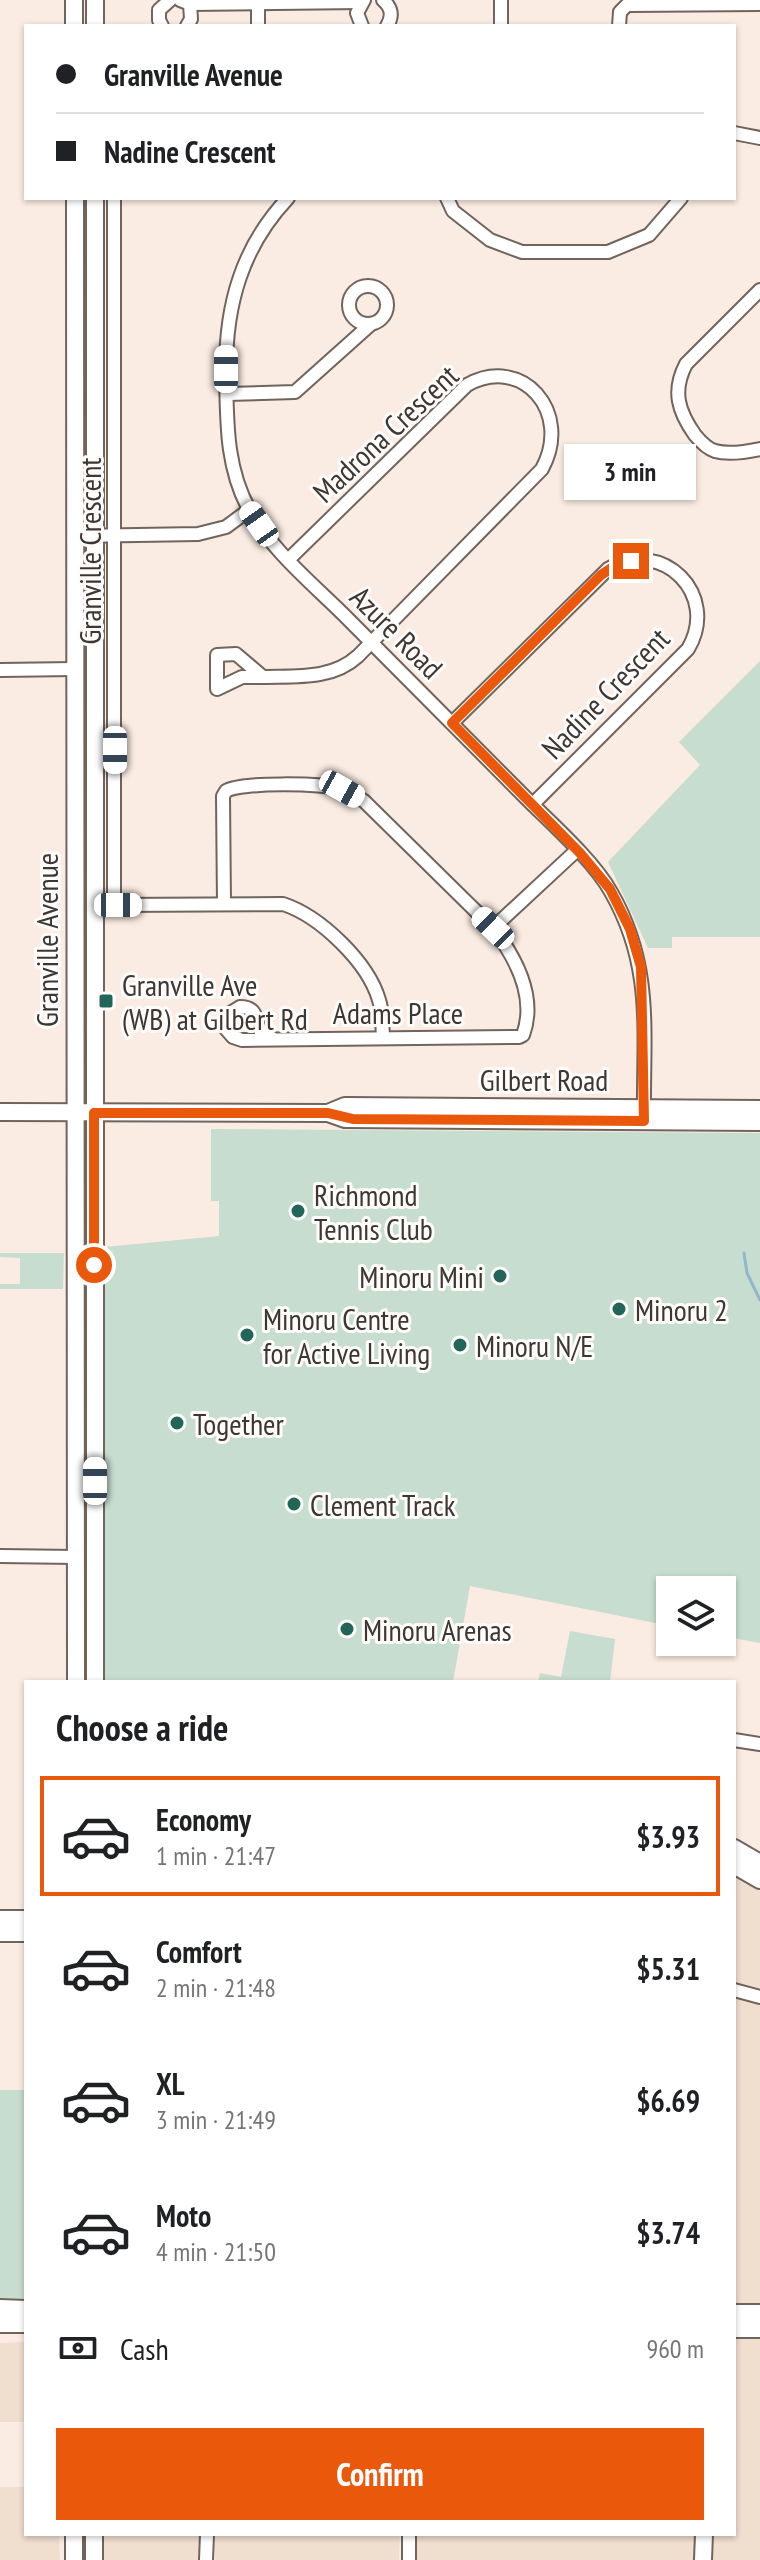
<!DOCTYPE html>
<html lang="en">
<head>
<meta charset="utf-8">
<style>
  :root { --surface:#fff; --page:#f6f6f6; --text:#202124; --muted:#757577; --line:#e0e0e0; --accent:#ea580c }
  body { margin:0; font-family:"PT Sans Narrow",sans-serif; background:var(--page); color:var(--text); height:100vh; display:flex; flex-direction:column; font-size:30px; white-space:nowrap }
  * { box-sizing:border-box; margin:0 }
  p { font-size:26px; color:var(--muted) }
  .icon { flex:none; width:44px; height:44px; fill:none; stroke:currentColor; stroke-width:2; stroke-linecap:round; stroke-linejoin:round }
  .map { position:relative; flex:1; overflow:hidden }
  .side { position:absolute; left:24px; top:1680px; width:712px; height:856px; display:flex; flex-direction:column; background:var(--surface); border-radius:0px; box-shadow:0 2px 6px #0004 }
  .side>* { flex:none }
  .banner { position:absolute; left:24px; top:24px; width:712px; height:176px; border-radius:0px; box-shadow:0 2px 6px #0004; display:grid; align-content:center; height:176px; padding:0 32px; background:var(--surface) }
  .controls { position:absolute; left:656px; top:1576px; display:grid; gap:16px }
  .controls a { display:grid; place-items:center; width:80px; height:80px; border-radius:0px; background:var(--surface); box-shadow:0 2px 6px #0004; font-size:40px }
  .end { position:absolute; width:36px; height:36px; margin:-18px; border:10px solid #ea580c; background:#fff; box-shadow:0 0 0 4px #fff }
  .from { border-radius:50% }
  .bubble { position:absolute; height:56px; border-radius:0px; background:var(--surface); box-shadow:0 2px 6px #0004; font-size:26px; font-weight:700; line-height:56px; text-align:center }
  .car { position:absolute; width:24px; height:48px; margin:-24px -12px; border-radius:10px; box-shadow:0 0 6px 2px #0007; background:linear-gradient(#fff 24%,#345 0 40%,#fff 0 76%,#345 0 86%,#fff 0) }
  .banner b { display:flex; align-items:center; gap:28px; height:76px; font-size:30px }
  .banner b+b { border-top:2px solid var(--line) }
  .banner i { width:20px; height:20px; background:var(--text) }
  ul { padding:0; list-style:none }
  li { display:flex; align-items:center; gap:24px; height:120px; margin:0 16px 12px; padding:0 16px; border:4px solid transparent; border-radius:0px }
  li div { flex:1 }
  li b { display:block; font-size:30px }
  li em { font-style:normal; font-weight:700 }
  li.active { border-color:var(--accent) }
  li>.icon { width:72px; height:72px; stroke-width:1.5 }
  h2 { padding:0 32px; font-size:36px; line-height:96px }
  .pay { display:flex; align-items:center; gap:20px; height:88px; padding:0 32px; font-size:30px }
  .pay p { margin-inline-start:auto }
  .cta { display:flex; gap:16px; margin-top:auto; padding:16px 32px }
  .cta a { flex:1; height:92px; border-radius:0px; background:var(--accent); color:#fff; font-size:32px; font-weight:700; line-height:92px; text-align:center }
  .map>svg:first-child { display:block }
  .built { fill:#f0decf }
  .green { fill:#c7ddd0 }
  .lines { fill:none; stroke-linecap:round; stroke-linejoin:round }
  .stream { stroke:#90b8c8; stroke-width:3 }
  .street-casing { stroke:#70645c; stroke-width:16 }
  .secondary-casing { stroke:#70645c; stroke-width:20 }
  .street { stroke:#fff; stroke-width:12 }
  .secondary { stroke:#fff; stroke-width:16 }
  .route { stroke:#ea580c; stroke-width:10 }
  .poi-dot { fill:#216659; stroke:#fefcfa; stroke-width:3 }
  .labels { text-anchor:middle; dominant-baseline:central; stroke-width:6; stroke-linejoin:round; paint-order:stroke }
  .street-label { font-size:30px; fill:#3c3733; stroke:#fefcfa }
  .poi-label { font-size:30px; fill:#3c3733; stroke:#fefcfa; text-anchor:start }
</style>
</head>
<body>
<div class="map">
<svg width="760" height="2560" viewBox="0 0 760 2560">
  <rect width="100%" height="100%" fill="#faece2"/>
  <!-- built -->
  <g class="built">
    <path d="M 734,1871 L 760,1887 L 760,2304 L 734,2304 Z"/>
    <path d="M 734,2333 L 760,2339 L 760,2560 L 713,2560 L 714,2534 L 734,2534 Z"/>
    <path d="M 26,2342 L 26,2422 L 0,2422 L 0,2343 Z"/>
    <path d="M 0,2487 L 26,2487 L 26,2534 L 59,2534 L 60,2560 L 0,2560 Z"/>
    <rect x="103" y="2534" width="96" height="26"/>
    <path d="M 215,2534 L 400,2534 L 399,2560 L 215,2560 Z"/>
    <rect x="417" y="2534" width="278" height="26"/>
  </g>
  <!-- green -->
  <g class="green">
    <path d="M 760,661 L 760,937 L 672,937 L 672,948 L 648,948 L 608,862 L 700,765 L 679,742 Z"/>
    <path d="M 211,1129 L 760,1133 L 760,1643 L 722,1636 L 722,1590 L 670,1590 L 670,1626 L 470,1586 L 453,1682 L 103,1682 L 104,1247 L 219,1236 L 219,1201 L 211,1201 Z"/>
    <path d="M 0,1253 L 64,1253 L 63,1289 L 0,1289 L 0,1284 L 20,1284 L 20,1258 L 0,1257 Z"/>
    <path d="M 570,1631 L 615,1639 L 610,1682 L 538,1682 L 540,1673 L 561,1677 Z"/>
    <rect x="0" y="2090" width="26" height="211"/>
  </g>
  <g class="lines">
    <!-- stream -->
    <path class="stream" d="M 744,1253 L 747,1273 L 760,1300"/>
    <!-- street casing -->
    <g class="street-casing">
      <g id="street">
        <path d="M 180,0 L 190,4 L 191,19 L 187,26"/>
        <path d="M 383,0 C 392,8 393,16 387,26"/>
        <path d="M 258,2 L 258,26"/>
        <path d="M 190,4 L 361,2"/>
        <path d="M 162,26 L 159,20 L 159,10 L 170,0"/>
        <path d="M 362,26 L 357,13 L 364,0"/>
        <path d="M 501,26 L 501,0"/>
        <path d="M 619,26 L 620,12 L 627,5 L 760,4"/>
        <path d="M 734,133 L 760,138"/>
        <path d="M 114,198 L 114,905 L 283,904 C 320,916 368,962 379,1000 C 383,1012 382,1025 383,1037"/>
        <path d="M 288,198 C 242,247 226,304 226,369 C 227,418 225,467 250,511 C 273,552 314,585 347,618 C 407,678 466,738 526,798 C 552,824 594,861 611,892 C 654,967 643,1033 644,1116"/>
        <path d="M 447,198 L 453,211 L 490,240 L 522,252 L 608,252 L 649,235 L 681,198"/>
        <circle cx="368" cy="305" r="19"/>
        <path d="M 760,290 L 686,364 C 672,391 678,411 695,435 C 700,441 708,449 715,451 C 729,455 746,452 760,449"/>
        <path d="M 227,394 L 295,392 L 371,324"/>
        <path d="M 76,536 L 198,534 L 226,527 L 249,510"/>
        <path d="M 236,654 L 263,677 L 242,677 L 217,689 L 217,655 Z"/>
        <path d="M 0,670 L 75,669"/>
        <path d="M 263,677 C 296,676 332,680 358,656 L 542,469 C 573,412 522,354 467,385 L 288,560"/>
        <path d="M 452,723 L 608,569 C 663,537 720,595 688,649 L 533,804"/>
        <path d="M 224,904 L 223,796 L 226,791 C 240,782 324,783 341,789 C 349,791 357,797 364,801 L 493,928 C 516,958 537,997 523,1035 L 519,1037 L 242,1040 L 233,1037 L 226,1029 L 227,1015 L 240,1007 C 258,1007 255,1020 261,1032 L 272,1038"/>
        <path d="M 493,928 L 577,850"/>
        <path d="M 0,1556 L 76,1557"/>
        <path d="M 734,1740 L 760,1744"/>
        <path d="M 734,1990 L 760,1997"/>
        <path d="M 206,2560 L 207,2534"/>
        <path d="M 409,2560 L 409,2534"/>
      </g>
    </g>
    <!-- secondary casing -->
    <g class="secondary-casing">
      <g id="secondary">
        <path d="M 74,0 L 74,26"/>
        <path d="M 95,0 L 95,26"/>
        <path d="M 75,198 L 76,1682"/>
        <path d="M 95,198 L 95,1682"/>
        <path d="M 0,1112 L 328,1113 L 345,1119 L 760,1122"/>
        <path d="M 328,1113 L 345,1106 L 760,1109"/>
        <path d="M 734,1848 L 760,1863"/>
        <path d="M 734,1865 L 760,1880"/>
        <path d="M 0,1919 L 26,1919"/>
        <path d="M 0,1933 L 26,1933"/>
        <path d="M 0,2308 L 26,2309"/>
        <path d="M 734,2313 L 760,2313"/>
        <path d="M 0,2324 L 26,2324"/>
        <path d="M 734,2329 L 760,2329"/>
        <path d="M 74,2534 L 74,2560"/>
        <path d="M 94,2560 L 94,2534"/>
        <path d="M 703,2560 L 704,2534"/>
      </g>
    </g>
    <!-- street -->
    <use href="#street" class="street"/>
    <!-- secondary -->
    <use href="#secondary" class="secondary"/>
  </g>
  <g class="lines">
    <!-- route -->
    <path class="route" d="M 94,1265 L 94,1113 L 328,1113 L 353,1119 L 644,1121 L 641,967 L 630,929 L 610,889 L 580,853 L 452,723 L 601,575 L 616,565 L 631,561"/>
  </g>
  <!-- markers -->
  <g class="poi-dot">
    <rect x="98" y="993" width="16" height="16" rx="4"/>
    <circle cx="298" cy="1211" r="8"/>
    <circle cx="500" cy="1276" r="8"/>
    <circle cx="619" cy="1309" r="8"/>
    <circle cx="247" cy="1335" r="8"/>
    <circle cx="460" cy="1345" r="8"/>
    <circle cx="177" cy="1423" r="8"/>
    <circle cx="294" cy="1504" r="8"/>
    <circle cx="347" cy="1629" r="8"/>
  </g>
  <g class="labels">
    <!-- street labels -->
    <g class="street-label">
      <text transform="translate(385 433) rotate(-43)">Madrona Crescent</text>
      <text transform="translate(89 551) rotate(-90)">Granville Crescent</text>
      <text transform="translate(397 632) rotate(45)">Azure Road</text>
      <text transform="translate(605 693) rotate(-46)">Nadine Crescent</text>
      <text transform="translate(46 940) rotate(-90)">Granville Avenue</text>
      <text x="398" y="1012">Adams Place</text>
      <text x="544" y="1079">Gilbert Road</text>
    </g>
    <!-- poi labels -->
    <g class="poi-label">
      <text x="122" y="984">Granville Ave<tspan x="122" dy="34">(WB) at Gilbert Rd</tspan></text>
      <text x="314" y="1194">Richmond<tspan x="314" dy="34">Tennis Club</tspan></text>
      <text x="484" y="1276" text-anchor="end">Minoru Mini</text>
      <text x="635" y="1309">Minoru 2</text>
      <text x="263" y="1318">Minoru Centre<tspan x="263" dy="34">for Active Living</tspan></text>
      <text x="476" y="1345">Minoru N/E</text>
      <text x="193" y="1423">Together</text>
      <text x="310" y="1504">Clement Track</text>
      <text x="363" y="1629">Minoru Arenas</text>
    </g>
  </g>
</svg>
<div class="controls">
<a><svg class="icon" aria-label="layers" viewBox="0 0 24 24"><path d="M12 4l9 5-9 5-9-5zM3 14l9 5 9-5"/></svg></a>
</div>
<i class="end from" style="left:94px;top:1265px"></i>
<i class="end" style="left:631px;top:561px"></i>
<div class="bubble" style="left:564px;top:444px;width:132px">3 min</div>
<i class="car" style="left:226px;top:369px;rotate:0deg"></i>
<i class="car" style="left:259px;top:524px;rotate:325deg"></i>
<i class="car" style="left:115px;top:750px;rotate:180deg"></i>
<i class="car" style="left:342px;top:789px;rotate:119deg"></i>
<i class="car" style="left:118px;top:905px;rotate:90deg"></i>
<i class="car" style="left:493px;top:928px;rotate:314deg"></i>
<i class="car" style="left:95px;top:1481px;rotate:0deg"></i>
<div class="banner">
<b><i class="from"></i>Granville Avenue</b>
<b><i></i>Nadine Crescent</b>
</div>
<section class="side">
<h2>Choose a ride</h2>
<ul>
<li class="active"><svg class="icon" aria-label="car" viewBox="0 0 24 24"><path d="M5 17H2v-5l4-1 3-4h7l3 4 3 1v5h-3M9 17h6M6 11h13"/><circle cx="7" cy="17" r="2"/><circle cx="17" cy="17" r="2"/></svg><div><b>Economy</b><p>1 min · 21:47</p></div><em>$3.93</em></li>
<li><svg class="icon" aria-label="car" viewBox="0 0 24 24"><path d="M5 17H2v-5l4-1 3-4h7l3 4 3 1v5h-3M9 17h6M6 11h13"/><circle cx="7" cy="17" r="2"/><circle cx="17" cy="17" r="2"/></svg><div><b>Comfort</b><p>2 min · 21:48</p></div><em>$5.31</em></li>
<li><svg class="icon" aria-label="car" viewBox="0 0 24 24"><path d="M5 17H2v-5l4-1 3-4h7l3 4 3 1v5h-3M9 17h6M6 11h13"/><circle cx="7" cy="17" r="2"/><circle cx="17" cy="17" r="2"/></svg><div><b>XL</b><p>3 min · 21:49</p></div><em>$6.69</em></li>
<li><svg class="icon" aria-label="car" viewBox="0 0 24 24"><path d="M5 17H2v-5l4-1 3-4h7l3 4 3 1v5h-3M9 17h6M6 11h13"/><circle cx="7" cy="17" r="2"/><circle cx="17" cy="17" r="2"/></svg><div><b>Moto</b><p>4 min · 21:50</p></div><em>$3.74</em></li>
</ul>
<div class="pay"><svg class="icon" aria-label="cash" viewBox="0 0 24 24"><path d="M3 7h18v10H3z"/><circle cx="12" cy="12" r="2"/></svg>Cash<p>960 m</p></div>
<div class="cta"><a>Confirm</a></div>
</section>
</div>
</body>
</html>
